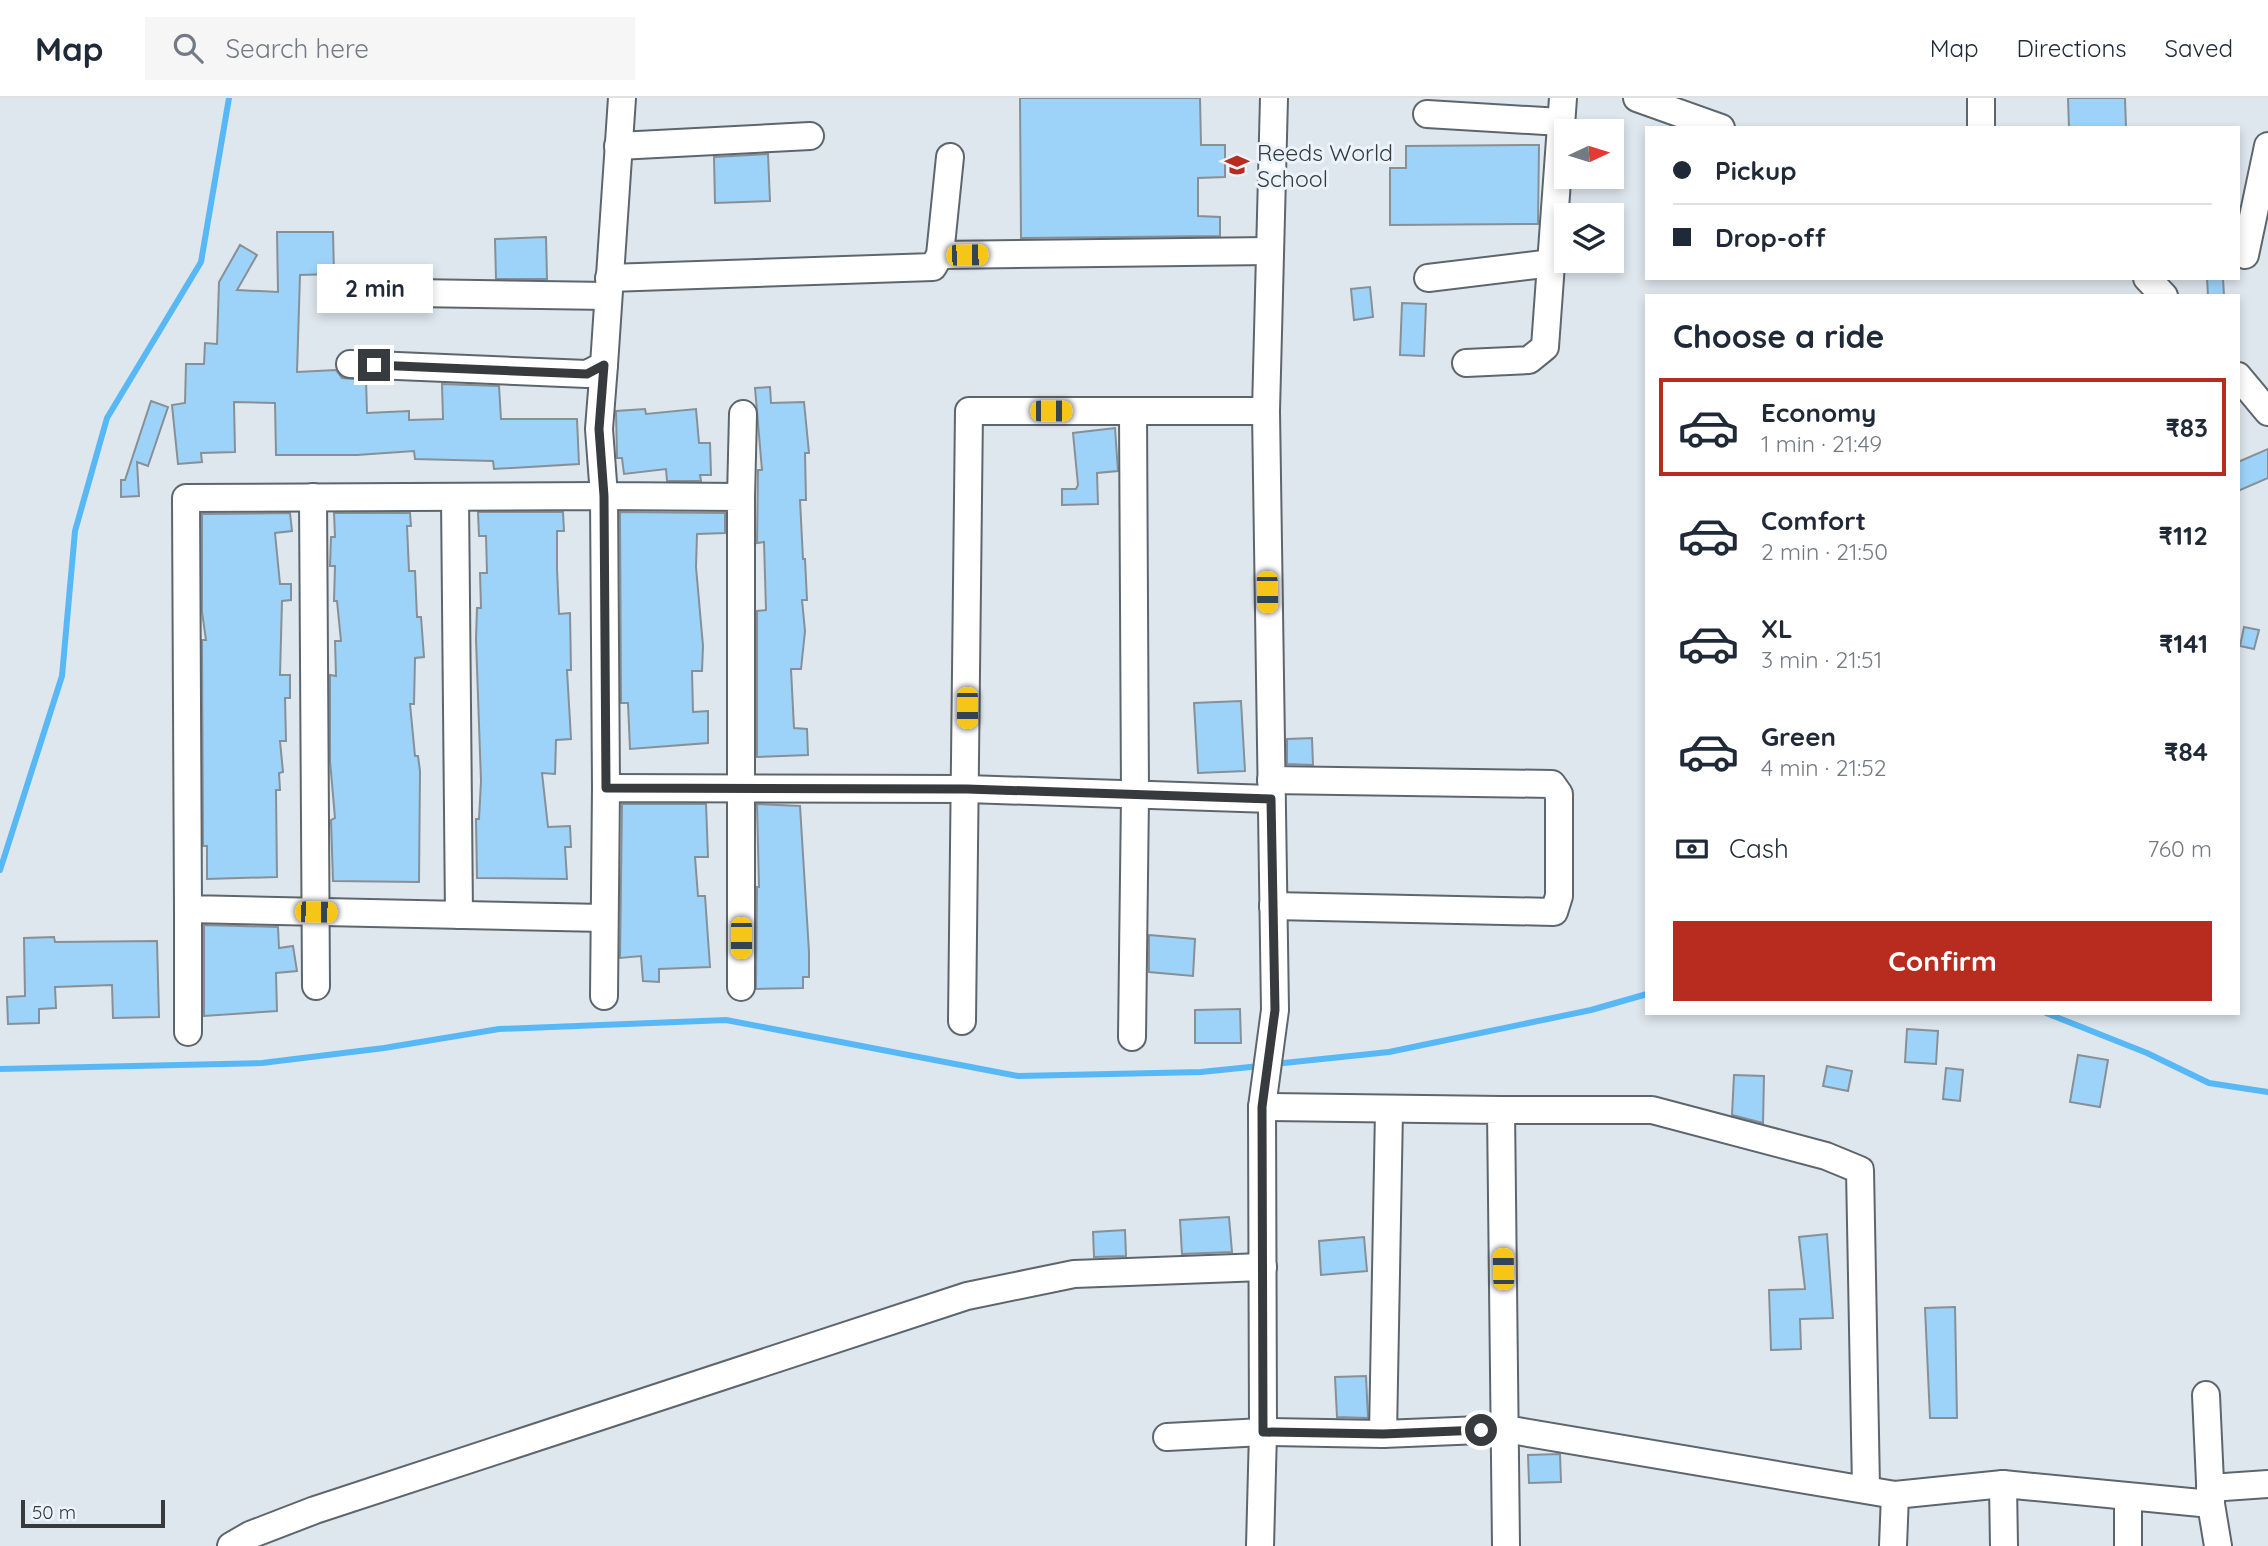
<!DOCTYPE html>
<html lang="en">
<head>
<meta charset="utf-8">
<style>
  :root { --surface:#fff; --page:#f6f6f7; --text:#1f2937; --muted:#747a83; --line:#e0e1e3; --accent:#b82b1f }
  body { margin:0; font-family:Quicksand,sans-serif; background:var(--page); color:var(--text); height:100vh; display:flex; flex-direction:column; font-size:26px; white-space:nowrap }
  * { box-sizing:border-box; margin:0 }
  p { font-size:23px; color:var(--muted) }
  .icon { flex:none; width:38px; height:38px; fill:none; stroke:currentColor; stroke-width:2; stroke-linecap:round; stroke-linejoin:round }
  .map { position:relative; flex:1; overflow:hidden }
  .side { position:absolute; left:1645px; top:196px; width:595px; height:721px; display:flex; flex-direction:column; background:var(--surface); border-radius:0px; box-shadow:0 4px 10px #0003 }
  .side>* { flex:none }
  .hud { position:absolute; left:1645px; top:28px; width:595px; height:154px; border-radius:0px; box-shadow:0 4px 10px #0003; display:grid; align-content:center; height:154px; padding:0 28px; background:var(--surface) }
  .needle { width:46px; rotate:86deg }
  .controls { position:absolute; left:1554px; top:21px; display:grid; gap:14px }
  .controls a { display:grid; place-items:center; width:70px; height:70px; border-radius:0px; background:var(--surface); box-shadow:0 4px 10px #0003; font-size:35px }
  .scale { position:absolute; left:21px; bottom:18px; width:144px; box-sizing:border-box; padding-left:7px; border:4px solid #383b3e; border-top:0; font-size:19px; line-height:24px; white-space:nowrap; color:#383b3e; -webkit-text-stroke:5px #ebf4fc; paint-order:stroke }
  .end { position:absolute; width:32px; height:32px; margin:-16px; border:9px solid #383b3e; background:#fff; box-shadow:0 0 0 4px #fff }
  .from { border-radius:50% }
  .bubble { position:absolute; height:49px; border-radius:0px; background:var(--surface); box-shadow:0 4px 10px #0003; font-size:23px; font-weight:800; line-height:49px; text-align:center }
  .car { position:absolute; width:21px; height:42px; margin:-21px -10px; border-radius:9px; box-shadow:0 0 5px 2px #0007; background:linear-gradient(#f5c518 24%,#345 0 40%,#f5c518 0 76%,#345 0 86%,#f5c518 0) }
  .hud b { display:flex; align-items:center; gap:24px; height:66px; font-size:26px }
  .hud b+b { border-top:2px solid var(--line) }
  .hud i { width:18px; height:18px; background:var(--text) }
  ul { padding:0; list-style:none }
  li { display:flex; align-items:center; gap:21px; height:98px; margin:0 14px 10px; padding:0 14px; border:4px solid transparent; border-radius:0px }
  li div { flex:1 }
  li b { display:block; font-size:26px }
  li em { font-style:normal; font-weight:800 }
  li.on { border-color:var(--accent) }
  li>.icon { width:63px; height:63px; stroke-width:1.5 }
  h2 { padding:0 28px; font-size:32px; line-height:84px }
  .pay { display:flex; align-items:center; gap:18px; height:77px; padding:0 28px; font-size:26px }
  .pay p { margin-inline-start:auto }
  .primary-button { display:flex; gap:14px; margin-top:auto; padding:14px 28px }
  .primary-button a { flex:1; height:80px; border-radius:0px; background:var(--accent); color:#fff; font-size:28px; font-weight:800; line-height:80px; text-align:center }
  header { display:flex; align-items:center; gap:42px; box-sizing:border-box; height:98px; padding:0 35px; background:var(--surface); border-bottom:2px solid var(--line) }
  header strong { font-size:33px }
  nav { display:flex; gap:38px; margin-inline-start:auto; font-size:24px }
  .search { width:490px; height:63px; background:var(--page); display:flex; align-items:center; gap:18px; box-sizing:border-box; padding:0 24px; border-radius:0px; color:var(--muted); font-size:26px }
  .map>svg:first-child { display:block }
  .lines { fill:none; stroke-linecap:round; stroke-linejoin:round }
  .stream { stroke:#58b8f5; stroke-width:6 }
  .building { fill:#9ed3f9; stroke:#879096; stroke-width:2 }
  .minor-casing { stroke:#5e666d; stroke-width:30 }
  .minor { stroke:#fff; stroke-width:26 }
  .route { stroke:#383b3e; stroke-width:9 }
  .labels { text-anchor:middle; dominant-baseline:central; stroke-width:6; stroke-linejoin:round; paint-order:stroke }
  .poi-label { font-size:23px; fill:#383b3e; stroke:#ebf4fc; text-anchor:start }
</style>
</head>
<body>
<header>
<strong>Map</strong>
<div class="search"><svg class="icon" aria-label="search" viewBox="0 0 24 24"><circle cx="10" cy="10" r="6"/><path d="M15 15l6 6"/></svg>Search here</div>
<nav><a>Map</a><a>Directions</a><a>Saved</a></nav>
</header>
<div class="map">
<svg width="2268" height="1448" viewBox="0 0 2268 1448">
  <rect width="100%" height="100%" fill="#dee7ee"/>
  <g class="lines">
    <!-- stream -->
    <g class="stream">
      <path d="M 0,772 L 62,578 L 75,433 L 107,320 L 201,164 L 229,0"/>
      <path d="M 2046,915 L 2147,955 L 2209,985 L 2268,994"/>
      <path d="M 1274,966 L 1389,954 L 1591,912 L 1647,896"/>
      <path d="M 0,971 L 262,965 L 384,950 L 499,931 L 726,922 L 1018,978 L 1201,974 L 1260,968"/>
    </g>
  </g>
  <!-- building -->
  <g class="building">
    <path d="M 1020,0 L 1200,0 L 1201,47 L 1225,47 L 1225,79 L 1198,80 L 1198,118 L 1220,119 L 1220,138 L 1021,140 Z"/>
    <path d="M 2068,0 L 2125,0 L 2126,30 L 2069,30 Z"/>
    <path d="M 1539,47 L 1538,126 L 1390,127 L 1390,70 L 1406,70 L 1406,48 Z"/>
    <path d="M 768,56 L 770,103 L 715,105 L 714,59 Z"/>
    <path d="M 277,134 L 333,134 L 334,176 L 300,177 L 297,274 L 336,272 L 342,280 L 366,282 L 367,315 L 409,313 L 409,322 L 443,321 L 442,286 L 499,288 L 501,321 L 577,321 L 579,366 L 494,371 L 493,363 L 415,361 L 414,353 L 357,357 L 276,357 L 275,305 L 234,304 L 235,354 L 201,355 L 202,364 L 178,366 L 172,307 L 185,305 L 186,266 L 204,266 L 205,245 L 217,246 L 219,184 L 240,147 L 257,157 L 237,192 L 278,194 Z"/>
    <path d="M 546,139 L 547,181 L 496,181 L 495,141 Z"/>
    <path d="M 2207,180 L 2223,180 L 2224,198 L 2208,198 Z"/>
    <path d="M 1370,189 L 1373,219 L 1354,222 L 1351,191 Z"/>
    <path d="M 1402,205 L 1426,206 L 1424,258 L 1400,257 Z"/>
    <path d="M 770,289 L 771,305 L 804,304 L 809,355 L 805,355 L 806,402 L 800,402 L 803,461 L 805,461 L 807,502 L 802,502 L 805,533 L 801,571 L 791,571 L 794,630 L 807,631 L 808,657 L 757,659 L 757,513 L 766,512 L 764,444 L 757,445 L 758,372 L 762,372 L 755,290 Z"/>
    <path d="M 151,303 L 168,309 L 148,368 L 137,364 L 139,398 L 121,399 L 121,382 L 125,382 Z"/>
    <path d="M 645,311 L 646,316 L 696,311 L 699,345 L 710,345 L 711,377 L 700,377 L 701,383 L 667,383 L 666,371 L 624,376 L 622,360 L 617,360 L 616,313 Z"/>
    <path d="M 1115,330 L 1118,373 L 1097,375 L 1098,406 L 1062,407 L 1062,391 L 1076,391 L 1078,387 L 1073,335 Z"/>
    <path d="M 2268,351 L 2268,380 L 2238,393 L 2238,364 Z"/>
    <path d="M 478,414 L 563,414 L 564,433 L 557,433 L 557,471 L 559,516 L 570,515 L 571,572 L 567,572 L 571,641 L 556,642 L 555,676 L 542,675 L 548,729 L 570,728 L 571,749 L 565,749 L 567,781 L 477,780 L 476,721 L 479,721 L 481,683 L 476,541 L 477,510 L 481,510 L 480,475 L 487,475 L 486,438 L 479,438 Z"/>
    <path d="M 620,414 L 725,415 L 725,435 L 697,436 L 696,469 L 703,548 L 702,573 L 692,573 L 693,614 L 708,613 L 708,645 L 630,651 L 628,605 L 621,605 Z"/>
    <path d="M 290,415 L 292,433 L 275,435 L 280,486 L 291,486 L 291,502 L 282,503 L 280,577 L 290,577 L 290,600 L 285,600 L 286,643 L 280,643 L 283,674 L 279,675 L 280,692 L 276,692 L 277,779 L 207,781 L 207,748 L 203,748 L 202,542 L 206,542 L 202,514 L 202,416 Z"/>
    <path d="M 334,415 L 410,415 L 411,428 L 407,428 L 409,473 L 415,473 L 417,519 L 421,519 L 424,559 L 415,560 L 414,606 L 410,606 L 415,658 L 418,658 L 420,673 L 419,784 L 333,783 L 331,722 L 335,720 L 330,663 L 330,577 L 336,578 L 335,543 L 341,543 L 337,503 L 334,503 L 335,468 L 330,468 L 331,439 L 335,439 Z"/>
    <path d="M 2244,529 L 2259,532 L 2254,551 L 2240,548 Z"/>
    <path d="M 1241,603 L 1245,673 L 1198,675 L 1194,605 Z"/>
    <path d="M 1312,640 L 1313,667 L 1287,666 L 1287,641 Z"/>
    <path d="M 622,706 L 706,706 L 708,759 L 695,759 L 698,798 L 705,798 L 710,869 L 659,871 L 659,884 L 643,883 L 641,858 L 620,860 Z"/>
    <path d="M 757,706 L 800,708 L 809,854 L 809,879 L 803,879 L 803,890 L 756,891 L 757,789 L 759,789 Z"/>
    <path d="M 204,827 L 278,829 L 279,850 L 293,848 L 297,873 L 276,875 L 277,913 L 204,918 Z"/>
    <path d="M 1149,837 L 1195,841 L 1193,878 L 1149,874 Z"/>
    <path d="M 54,839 L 55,844 L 157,843 L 159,919 L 113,920 L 112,887 L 55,889 L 56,910 L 39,911 L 39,925 L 8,926 L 7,899 L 25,898 L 24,840 Z"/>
    <path d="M 1240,911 L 1241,945 L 1195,945 L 1195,912 Z"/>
    <path d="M 1907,931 L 1938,933 L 1936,966 L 1905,964 Z"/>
    <path d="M 2078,957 L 2108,962 L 2100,1009 L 2070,1004 Z"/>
    <path d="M 1827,968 L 1852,973 L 1848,993 L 1823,988 Z"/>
    <path d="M 1946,970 L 1963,972 L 1960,1003 L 1943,1001 Z"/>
    <path d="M 1734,977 L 1764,978 L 1763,1025 L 1732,1017 Z"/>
    <path d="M 1229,1119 L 1232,1154 L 1182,1156 L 1180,1122 Z"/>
    <path d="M 1125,1132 L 1126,1158 L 1094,1159 L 1093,1134 Z"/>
    <path d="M 1827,1136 L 1833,1220 L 1800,1221 L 1801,1251 L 1771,1252 L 1769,1192 L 1805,1191 L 1799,1139 Z"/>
    <path d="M 1364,1139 L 1367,1173 L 1321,1177 L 1319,1143 Z"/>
    <path d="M 1955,1209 L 1957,1320 L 1930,1320 L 1925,1210 Z"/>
    <path d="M 1366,1278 L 1368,1320 L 1337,1319 L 1335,1279 Z"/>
    <path d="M 1560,1356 L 1561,1384 L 1529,1385 L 1528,1357 Z"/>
  </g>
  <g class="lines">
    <!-- minor casing -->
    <g class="minor-casing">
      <g id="minor">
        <path d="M 1637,0 L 1721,30"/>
        <path d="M 1427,16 L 1561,24"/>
        <path d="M 1981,30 L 1981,0"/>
        <path d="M 618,48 L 810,38"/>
        <path d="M 940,157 L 1270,153"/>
        <path d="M 2245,157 L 2268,48"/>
        <path d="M 609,180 L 933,169 L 940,157 L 950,59"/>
        <path d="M 1428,180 L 1552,165"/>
        <path d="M 2147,180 L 2164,198"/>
        <path d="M 349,194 L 608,198"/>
        <path d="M 1466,265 L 1529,262 L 1545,249 L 1563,0"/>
        <path d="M 350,266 L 587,276 L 604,267 L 622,0"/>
        <path d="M 604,267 L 599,331 L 604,398 L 741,399 L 741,889"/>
        <path d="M 2238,278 L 2268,314"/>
        <path d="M 313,399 L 316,888"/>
        <path d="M 455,399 L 459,817"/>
        <path d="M 741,399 L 743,316"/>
        <path d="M 1271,682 L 1552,686 L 1559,696 L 1559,798 L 1554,814 L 1273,808"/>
        <path d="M 188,811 L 188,934"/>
        <path d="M 604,820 L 188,811 L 186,400 L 604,398 L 606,690"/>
        <path d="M 604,898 L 606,690 L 967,691 L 1271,701"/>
        <path d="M 962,923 L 969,313 L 1266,313"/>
        <path d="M 1132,939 L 1135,698 L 1133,313"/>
        <path d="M 1262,1009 L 1501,1012 L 1506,1448"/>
        <path d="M 1389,1012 L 1383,1336 L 1505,1331 L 1895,1397 L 2003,1386 L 2211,1406"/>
        <path d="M 1501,1012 L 1652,1012 L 1826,1058 L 1860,1072 L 1866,1389"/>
        <path d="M 2206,1297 L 2211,1406 L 2218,1448"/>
        <path d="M 1167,1339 L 1263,1334 L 1383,1336"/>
        <path d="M 2003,1386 L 2004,1448"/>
        <path d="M 2210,1390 L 2268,1386"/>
        <path d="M 2128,1399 L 2128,1448"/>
        <path d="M 231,1448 L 250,1437 L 315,1412 L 967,1198 L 1074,1176 L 1263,1169"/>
        <path d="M 1260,1448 L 1263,1334 L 1262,1009 L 1275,912 L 1266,313 L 1274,0"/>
        <path d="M 1893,1448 L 1895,1397"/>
      </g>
    </g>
    <!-- minor -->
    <use href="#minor" class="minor"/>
  </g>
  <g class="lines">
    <!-- route -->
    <path class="route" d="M 374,267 L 587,276 L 604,267 L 599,331 L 604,398 L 606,690 L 967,691 L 1271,701 L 1275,912 L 1262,1009 L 1263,1334 L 1383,1336 L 1481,1332"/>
  </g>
  <!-- icons -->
  <defs>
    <g id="school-bare" transform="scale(1.89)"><path d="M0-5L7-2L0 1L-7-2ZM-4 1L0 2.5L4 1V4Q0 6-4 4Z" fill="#b82b1f" stroke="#ebf4fc" stroke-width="2.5" paint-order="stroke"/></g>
  </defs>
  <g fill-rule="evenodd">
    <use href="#school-bare" x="1237" y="67"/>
  </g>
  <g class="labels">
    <!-- poi labels -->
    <g class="poi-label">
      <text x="1257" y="54">Reeds World<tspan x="1257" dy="26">School</tspan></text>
    </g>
  </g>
</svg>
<div class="controls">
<a><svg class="needle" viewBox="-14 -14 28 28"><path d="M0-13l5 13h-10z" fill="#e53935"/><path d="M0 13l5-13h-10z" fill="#747a83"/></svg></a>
<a><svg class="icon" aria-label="layers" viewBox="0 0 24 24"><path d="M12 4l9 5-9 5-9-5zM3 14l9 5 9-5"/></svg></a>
</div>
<div class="scale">50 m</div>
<i class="end from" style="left:1481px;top:1332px"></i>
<i class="end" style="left:374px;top:267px"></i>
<div class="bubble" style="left:317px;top:166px;width:116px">2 min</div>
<i class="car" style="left:967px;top:157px;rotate:89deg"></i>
<i class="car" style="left:1051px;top:313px;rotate:90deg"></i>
<i class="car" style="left:1267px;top:494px;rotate:179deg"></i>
<i class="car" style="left:967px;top:610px;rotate:180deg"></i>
<i class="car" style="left:316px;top:814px;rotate:91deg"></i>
<i class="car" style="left:741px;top:840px;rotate:180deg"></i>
<i class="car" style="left:1503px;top:1171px;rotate:359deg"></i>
<div class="hud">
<b><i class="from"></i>Pickup</b>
<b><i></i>Drop-off</b>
</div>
<section class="side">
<h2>Choose a ride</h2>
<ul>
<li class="on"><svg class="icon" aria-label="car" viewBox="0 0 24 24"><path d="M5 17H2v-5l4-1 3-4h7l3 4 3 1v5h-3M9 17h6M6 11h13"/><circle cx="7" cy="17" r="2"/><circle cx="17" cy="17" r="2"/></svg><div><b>Economy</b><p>1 min · 21:49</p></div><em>₹83</em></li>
<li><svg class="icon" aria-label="car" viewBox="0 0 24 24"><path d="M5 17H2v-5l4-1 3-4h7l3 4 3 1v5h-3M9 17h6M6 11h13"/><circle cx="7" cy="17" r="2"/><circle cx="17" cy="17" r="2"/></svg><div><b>Comfort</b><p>2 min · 21:50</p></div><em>₹112</em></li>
<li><svg class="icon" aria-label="car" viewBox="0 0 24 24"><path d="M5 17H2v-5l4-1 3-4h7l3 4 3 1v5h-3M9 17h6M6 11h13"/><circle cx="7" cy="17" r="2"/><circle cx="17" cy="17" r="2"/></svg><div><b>XL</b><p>3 min · 21:51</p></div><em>₹141</em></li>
<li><svg class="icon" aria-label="car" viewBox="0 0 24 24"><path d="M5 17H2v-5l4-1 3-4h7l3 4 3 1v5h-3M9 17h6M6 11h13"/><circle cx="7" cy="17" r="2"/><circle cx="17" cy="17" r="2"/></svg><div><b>Green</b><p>4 min · 21:52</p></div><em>₹84</em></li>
</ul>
<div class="pay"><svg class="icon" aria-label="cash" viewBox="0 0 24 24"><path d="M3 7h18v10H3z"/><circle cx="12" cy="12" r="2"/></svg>Cash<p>760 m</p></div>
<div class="primary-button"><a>Confirm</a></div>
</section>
</div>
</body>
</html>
